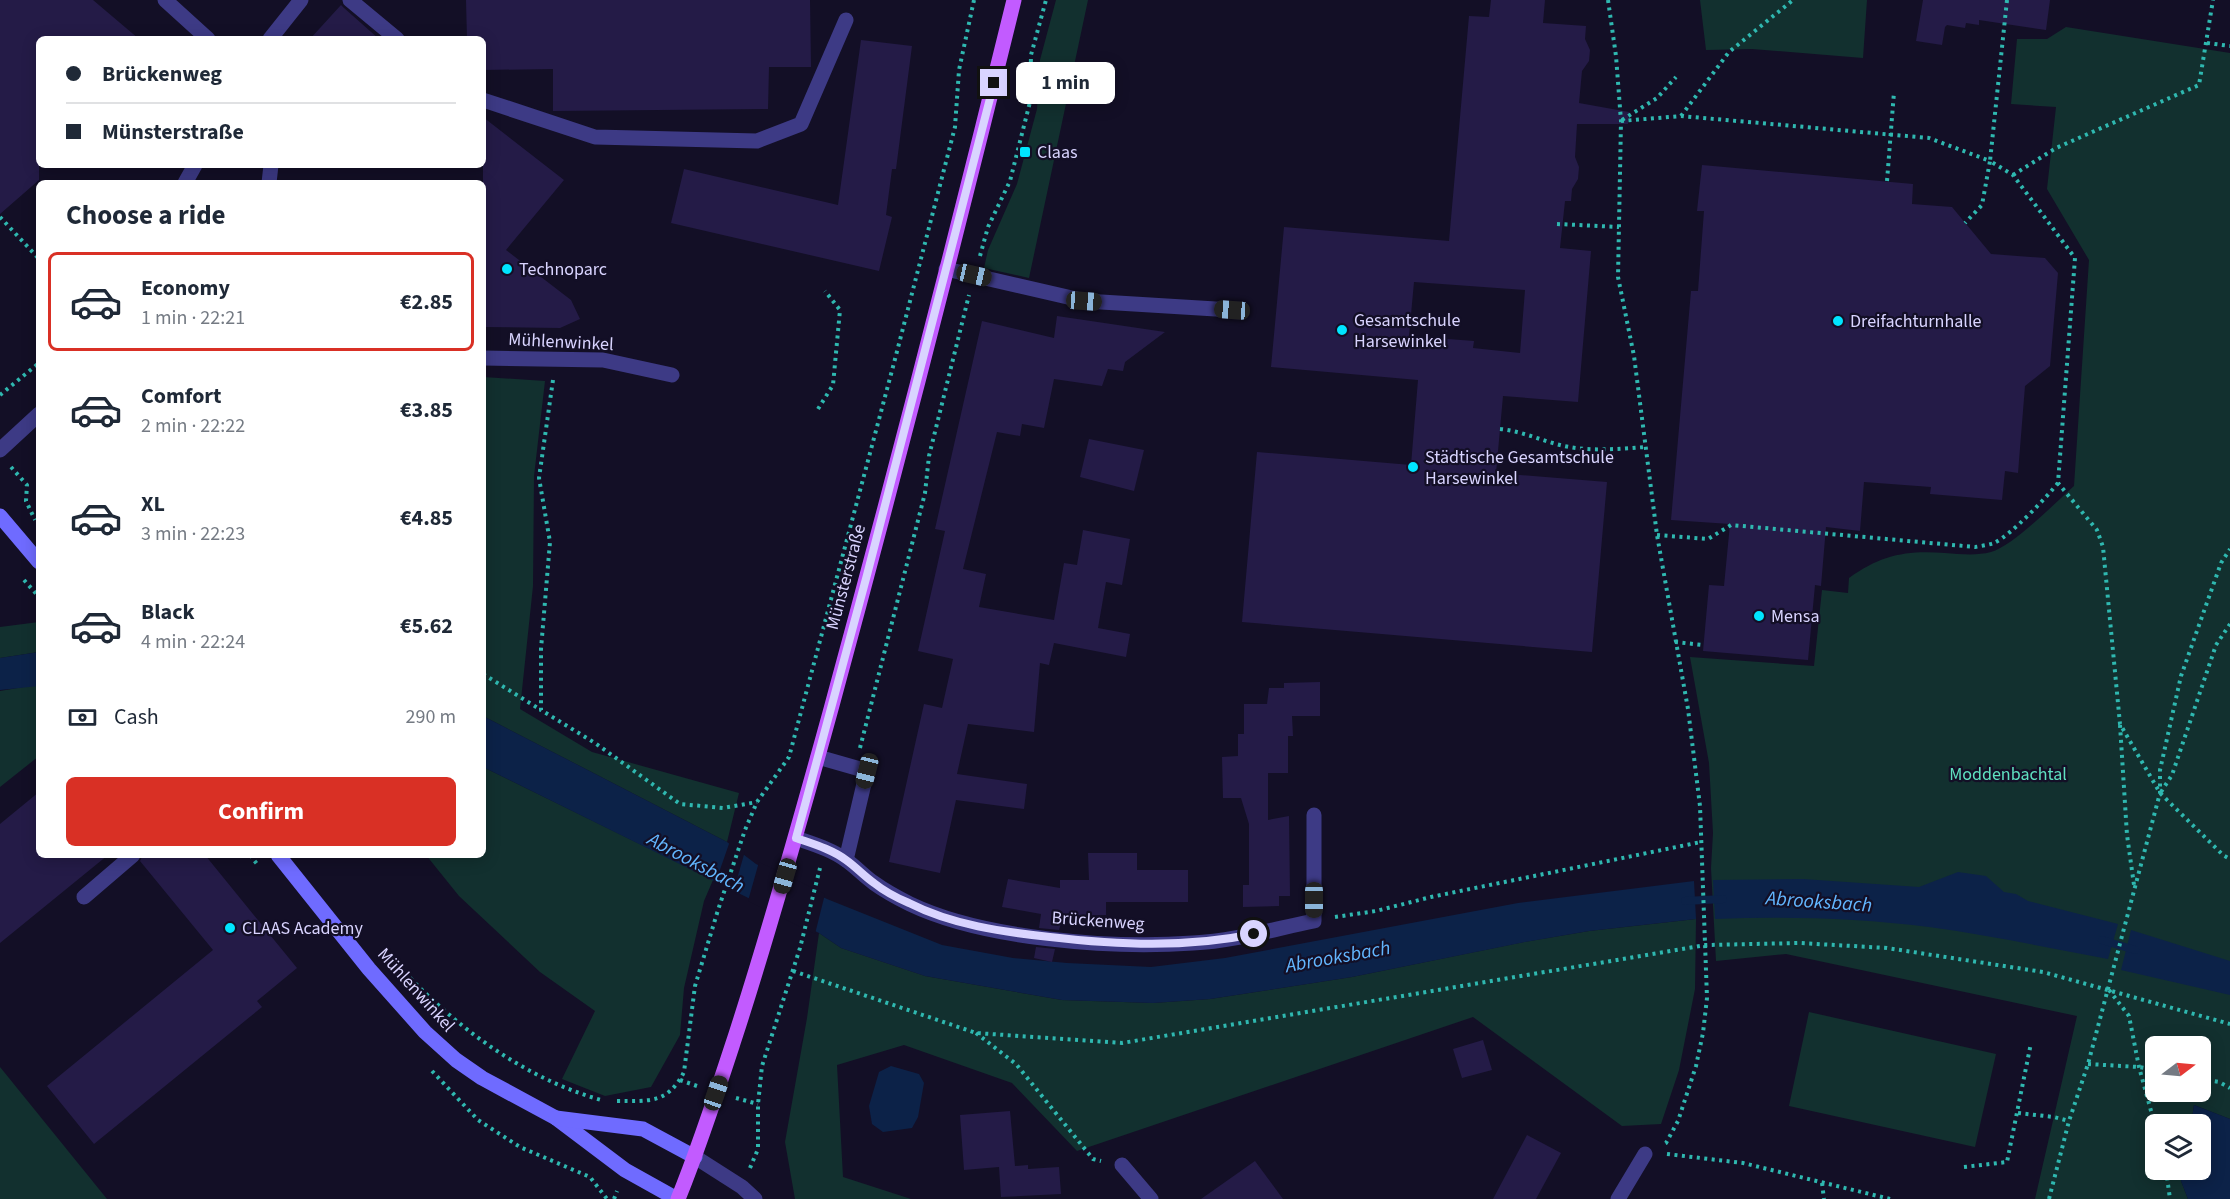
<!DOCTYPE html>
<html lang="en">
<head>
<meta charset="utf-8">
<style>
  :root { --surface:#fff; --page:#f6f6f7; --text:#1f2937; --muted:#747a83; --line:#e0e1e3; --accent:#d93025 }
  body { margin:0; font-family:"Source Sans 3",sans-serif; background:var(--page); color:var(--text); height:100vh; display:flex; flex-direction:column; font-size:22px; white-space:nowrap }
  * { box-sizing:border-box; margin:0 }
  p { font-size:20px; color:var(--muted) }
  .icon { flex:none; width:33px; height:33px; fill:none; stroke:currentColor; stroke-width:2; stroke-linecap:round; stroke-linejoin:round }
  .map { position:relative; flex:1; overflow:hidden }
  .panel { position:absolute; left:36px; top:180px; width:450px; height:678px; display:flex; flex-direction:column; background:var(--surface); border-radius:9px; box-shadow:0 3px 15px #0003 }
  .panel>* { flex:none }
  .hud { position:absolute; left:36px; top:36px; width:450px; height:132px; border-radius:9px; box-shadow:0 3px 15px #0003; display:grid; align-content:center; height:132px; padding:0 30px; background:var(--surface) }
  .needle { width:39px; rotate:74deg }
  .tools { position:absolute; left:2145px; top:1036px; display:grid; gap:12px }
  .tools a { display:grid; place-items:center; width:66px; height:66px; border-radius:9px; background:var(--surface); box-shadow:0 3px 15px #0003; font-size:30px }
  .end { position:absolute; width:27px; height:27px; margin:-14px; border:8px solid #d9d4ff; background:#111; box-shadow:0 0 0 3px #111 }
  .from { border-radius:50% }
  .bubble { position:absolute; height:42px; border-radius:9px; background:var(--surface); box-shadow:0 3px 15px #0003; font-size:20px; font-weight:700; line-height:42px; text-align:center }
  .car { position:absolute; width:18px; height:36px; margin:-18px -9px; border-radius:8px; box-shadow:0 0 4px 2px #0007; background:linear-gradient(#222 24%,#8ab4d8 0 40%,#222 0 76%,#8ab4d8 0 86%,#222 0) }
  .hud b { display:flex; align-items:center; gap:21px; height:57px; font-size:22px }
  .hud b+b { border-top:2px solid var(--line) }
  .hud i { width:15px; height:15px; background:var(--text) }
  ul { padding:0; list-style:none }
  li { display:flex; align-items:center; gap:18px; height:99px; margin:0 12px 9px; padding:0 18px; border:3px solid transparent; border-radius:9px }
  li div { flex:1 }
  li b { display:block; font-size:22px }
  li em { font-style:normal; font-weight:700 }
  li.active { border-color:var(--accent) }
  li>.icon { width:54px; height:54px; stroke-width:1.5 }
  h2 { padding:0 30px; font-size:27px; line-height:72px }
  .pay { display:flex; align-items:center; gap:15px; height:66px; padding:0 30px; font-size:22px }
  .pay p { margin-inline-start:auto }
  .action { display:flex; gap:12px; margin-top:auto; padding:12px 30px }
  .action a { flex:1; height:69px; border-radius:9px; background:var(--accent); color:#fff; font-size:24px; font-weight:700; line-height:69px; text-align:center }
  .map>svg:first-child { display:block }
  .green { fill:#12302f; fill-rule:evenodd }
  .water { fill:#0c2248 }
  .pier { fill:#130f26 }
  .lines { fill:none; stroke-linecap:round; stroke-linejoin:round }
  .stream { stroke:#0c2248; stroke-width:8 }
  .building { fill:#241b47; fill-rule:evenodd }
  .path { stroke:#2fb8b0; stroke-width:4; stroke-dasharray:3 4.5; stroke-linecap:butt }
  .lane { stroke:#3d3a85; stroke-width:15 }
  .street { stroke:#3d3a85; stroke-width:15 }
  .secondary { stroke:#6f6bff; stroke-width:15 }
  .primary { stroke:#c25bff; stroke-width:15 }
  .route { stroke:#d9d4ff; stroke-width:8 }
  .poi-dot { fill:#00e5ff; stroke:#130f26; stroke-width:2 }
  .labels { text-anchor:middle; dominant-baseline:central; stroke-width:4.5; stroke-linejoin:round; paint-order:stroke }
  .poi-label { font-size:18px; fill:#d9d4ff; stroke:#130f26; text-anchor:start }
  .street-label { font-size:18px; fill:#d9d4ff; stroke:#130f26 }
  .park-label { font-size:18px; fill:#5fe0c0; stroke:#130f26 }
  .water-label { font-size:20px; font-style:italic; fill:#62b6ff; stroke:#130f26 }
</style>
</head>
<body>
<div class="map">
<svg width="2230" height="1199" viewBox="0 0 2230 1199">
  <rect width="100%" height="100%" fill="#130f26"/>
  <!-- green -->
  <g class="green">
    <path d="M 1056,0 L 1088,0 L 1029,278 L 984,268 L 988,250 L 1017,184 L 1037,109 L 1040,60 Z"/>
    <path d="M 1700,0 L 1867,0 L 1863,58 L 1752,49 L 1706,50 Z"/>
    <path d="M 2066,27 L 2230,53 L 2230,1119 L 2194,1105 L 2191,1125 L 2156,1125 L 2156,1170 L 2183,1170 L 2181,1181 L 2188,1199 L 2035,1199 L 2077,1016 L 1786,954 L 1716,961 L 1711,868 L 1713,833 L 1709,763 L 1690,657 L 1814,666 L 1822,590 L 1848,593 L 1849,578 C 1881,555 1906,550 1945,553 C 1960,554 1976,556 1991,552 C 2013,546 2056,502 2074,486 L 2089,260 L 2047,189 L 2056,107 L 2011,104 L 2017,39 L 2047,39 ZM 2156,1047 L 2200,1047 L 2200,1092 L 2156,1092 Z"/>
    <path d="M 483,377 L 545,381 L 534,476 L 533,586 L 520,709 L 592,752 L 739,793 L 727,842 L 483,716 Z"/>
    <path d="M 39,622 L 39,652 L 0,658 L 0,627 Z"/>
    <path d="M 29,686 L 39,686 L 39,756 L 0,787 L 0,691 Z"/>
    <path d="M 483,767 L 713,880 L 704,901 L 684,988 L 680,1035 L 651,1087 L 605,1096 L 562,1079 L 595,1011 L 540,972 L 459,896 L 426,855 L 483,855 Z"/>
    <path d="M 1696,919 L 1695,989 L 1679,1070 L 1661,1124 L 1622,1126 L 1473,1017 L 1077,1151 L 1012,1083 L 904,1045 L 837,1065 L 843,1177 L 911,1199 L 795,1199 L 785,1142 L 807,1018 L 819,933 L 841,948 L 925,976 L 1062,1000 L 1153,1003 L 1210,999 L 1352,977 L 1524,942 L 1589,931 Z"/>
    <path d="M 1809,1012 L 1996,1054 L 1975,1147 L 1789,1106 Z"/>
    <path d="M 0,1067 L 107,1199 L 0,1199 Z"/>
  </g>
  <!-- water -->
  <g class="water">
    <path d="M 39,652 L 39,686 L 0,690 L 0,658 Z"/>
    <path d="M 483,716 L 727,842 L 756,864 L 827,899 L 942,945 L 1013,958 L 1067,963 L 1151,967 L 1225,958 L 1518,903 L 1694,881 L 1696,919 L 1589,931 L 1525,942 L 1352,977 L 1210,999 L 1153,1003 L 1062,1000 L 925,976 L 841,948 L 819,933 L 483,767 Z"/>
    <path d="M 1958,872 L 1986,876 L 2004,892 L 2016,894 L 2028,901 L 2118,924 L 2108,959 C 2048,948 1989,935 1929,927 C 1858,918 1785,916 1715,919 L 1713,880 L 1803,879 L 1919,887 Z"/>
    <path d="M 2131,930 L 2230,961 L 2230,995 L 2121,970 Z"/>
    <path d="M 891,1066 L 919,1074 L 924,1083 L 918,1117 L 912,1128 L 883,1132 L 872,1124 L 869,1106 L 879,1072 Z"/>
    <path d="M 2194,1105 L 2230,1119 L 2230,1199 L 2188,1199 L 2181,1181 L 2183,1170 L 2200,1170 L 2200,1125 L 2191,1125 Z"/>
  </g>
  <!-- pier -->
  <g class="pier">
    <path d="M 730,841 L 745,851 L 733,893 L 715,884 Z"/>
    <path d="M 759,862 L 825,894 L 815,934 L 748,901 Z"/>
  </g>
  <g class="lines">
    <!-- stream -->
    <g class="stream">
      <path d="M 1685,901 L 1723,899"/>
      <path d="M 2102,940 L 2135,950"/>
    </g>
  </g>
  <!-- building -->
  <g class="building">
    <path d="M 0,0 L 93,0 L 139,39 L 39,39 L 39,180 L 0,214 Z"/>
    <path d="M 466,0 L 810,0 L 811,67 L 769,67 L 768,109 L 553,111 L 553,69 L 483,70 L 483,39 L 467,39 Z"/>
    <path d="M 1491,0 L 1545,0 L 1543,23 L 1586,26 L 1585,39 L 1590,50 L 1589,61 L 1582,71 L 1579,103 L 1629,112 L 1628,124 L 1577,124 L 1575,157 L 1579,167 L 1578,179 L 1572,189 L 1571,201 L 1565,201 L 1560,248 L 1591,251 L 1578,402 L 1503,396 L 1496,473 L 1607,482 L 1592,652 L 1242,622 L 1257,452 L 1411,465 L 1418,380 L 1271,367 L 1284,227 L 1449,241 L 1469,16 L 1489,17 ZM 1414,282 L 1525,290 L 1520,353 L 1473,348 L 1474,341 L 1409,336 Z"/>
    <path d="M 1923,0 L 2050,0 L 2046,30 L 1979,20 L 1979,25 L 1966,23 L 1965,28 L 1947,25 L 1945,27 L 1942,45 L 1916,41 Z"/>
    <path d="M 341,5 L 344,8 L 379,39 L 310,39 Z"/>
    <path d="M 861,40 L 912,46 L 896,169 L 892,169 L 886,215 L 892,217 L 879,271 L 671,223 L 684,169 L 838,205 Z"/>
    <path d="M 483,117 L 564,180 L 506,250 L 571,300 L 580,319 L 560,328 L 483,327 Z"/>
    <path d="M 1702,165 L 1913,184 L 1912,204 L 1952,207 L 1991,254 L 2045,258 L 2058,273 L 2050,366 L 2025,386 L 2018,473 L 2005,471 L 2002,500 L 1930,494 L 1931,487 L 1864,482 L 1860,531 L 1826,527 L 1821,586 L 1815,585 L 1808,660 L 1703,651 L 1709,585 L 1724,586 L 1730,524 L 1671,520 L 1691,291 L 1698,291 L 1704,211 L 1697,211 Z"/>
    <path d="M 1057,316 L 1165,332 L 1125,362 L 1123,371 L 1108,369 L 1102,386 L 1054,379 L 1044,428 L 1022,424 L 1020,436 L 997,432 L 963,569 L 986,574 L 979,607 L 1054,620 L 1064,563 L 1077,565 L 1083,530 L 1130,539 L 1122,585 L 1106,582 L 1098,628 L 1130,634 L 1126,657 L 1054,643 L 1049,665 L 1040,663 L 1034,732 L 968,724 L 957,774 L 1027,784 L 1024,809 L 956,800 L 940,873 L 889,862 L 924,704 L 942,708 L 953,659 L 918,651 L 945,531 L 935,529 L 982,321 L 1054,338 Z"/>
    <path d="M 1089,439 L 1144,450 L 1134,491 L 1080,477 Z"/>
    <path d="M 1320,682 L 1320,716 L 1292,716 L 1293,736 L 1288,736 L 1288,773 L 1268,773 L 1268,820 L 1289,816 L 1290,896 L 1279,896 L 1279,906 L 1243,907 L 1243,885 L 1249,885 L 1249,824 L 1241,798 L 1223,798 L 1222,757 L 1238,756 L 1238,734 L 1244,734 L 1244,704 L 1267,704 L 1269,688 L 1284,688 L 1284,683 Z"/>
    <path d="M 39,792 L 39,855 L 108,855 L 0,943 L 0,824 Z"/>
    <path d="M 1088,853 L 1137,853 L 1137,870 L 1188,870 L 1188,902 L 1106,902 L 1106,915 L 1063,916 L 1059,930 L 1039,928 L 1041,914 L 1002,907 L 1008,879 L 1060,888 L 1060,880 L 1089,880 Z"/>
    <path d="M 143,855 L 205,855 L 297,968 L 257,1001 L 262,1007 L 94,1144 L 47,1086 L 213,950 L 140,861 Z"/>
    <path d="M 1036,947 L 1055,949 L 1052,962 L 1034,958 Z"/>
    <path d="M 1483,1040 L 1492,1070 L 1462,1078 L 1453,1049 Z"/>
    <path d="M 1010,1111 L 1015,1166 L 1028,1165 L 1028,1169 L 1059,1167 L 1061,1194 L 1001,1197 L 999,1167 L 964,1170 L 960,1115 Z"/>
    <path d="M 1527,1135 L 1561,1153 L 1536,1199 L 1493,1199 Z"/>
    <path d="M 1255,1161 L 1283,1199 L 1201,1199 Z"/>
  </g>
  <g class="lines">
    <!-- path -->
    <g class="path">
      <path d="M 1608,0 L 1616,56 L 1621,121 L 1618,277 L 1634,356 L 1657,535 L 1688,709 L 1700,806 L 1707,998 L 1703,1033 L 1696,1066 L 1678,1121 L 1666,1143 L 1664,1144"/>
      <path d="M 2007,0 L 1990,161 L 2013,175 L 2075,258 L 2058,483 L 2097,530 L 2103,547 L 2120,724 L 2160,793 L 2223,855 L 2230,859"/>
      <path d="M 2207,43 L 2230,46"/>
      <path d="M 1681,116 L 1729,52 L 1793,0"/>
      <path d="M 1622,120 L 1657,98 L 1676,77"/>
      <path d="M 1621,121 L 1681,116 L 1929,138 L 1990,161 L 1982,205 L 1965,223"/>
      <path d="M 2013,175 L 2056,148 L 2199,85 L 2213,0"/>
      <path d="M 1887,181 L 1894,92"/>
      <path d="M 0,217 L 39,259"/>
      <path d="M 1557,224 L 1619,227"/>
      <path d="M 980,256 L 988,227 L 1010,181 L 1030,102 L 1031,55 L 1046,0"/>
      <path d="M 553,380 L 539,478 L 550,542 L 541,649 L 541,710 L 595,743 L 680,804 L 723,808 L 757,802"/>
      <path d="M 0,395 L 39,363"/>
      <path d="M 818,409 L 833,385 L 840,310 L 825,291"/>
      <path d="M 1500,429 C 1521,431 1540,440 1560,445 C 1587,452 1618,449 1645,447"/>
      <path d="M 11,467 L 27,485 L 26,501 L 35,520"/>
      <path d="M 1657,535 L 1708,539 L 1731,525 L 1975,547 C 1981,546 1988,545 1994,543 C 2010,536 2047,497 2058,483"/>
      <path d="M 24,580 L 39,597"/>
      <path d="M 1675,642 L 1703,645"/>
      <path d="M 483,674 L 541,710"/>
      <path d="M 2120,725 L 2127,835 L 2134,885"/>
      <path d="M 860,748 L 925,493 L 929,456 L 969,295"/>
      <path d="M 2161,792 L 2172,775 L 2216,645 L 2230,624"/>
      <path d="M 250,855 L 257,864"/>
      <path d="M 1335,917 L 1376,911 L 1431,897 L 1701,842"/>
      <path d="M 793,971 L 976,1033 L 1122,1043 L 1706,945 L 1800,943 L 1887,948 L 2043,972 L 2230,1024"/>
      <path d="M 410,978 C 463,1032 527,1079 601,1100"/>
      <path d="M 2109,990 L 2129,1016 L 2139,1067 L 2156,1129"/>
      <path d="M 976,1033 L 1016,1064 L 1093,1159 L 1101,1161"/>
      <path d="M 2088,1064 L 2139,1067 L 2156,1070"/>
      <path d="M 432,1071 L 478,1120 L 520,1147 L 590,1177 L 607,1199"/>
      <path d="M 2200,1079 L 2219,1082 L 2230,1088"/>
      <path d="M 680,1080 L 697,1086"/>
      <path d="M 736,1098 L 758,1104"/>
      <path d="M 617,1101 C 648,1101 668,1104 684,1072 L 695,986 L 718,910 L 745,830 L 757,802 L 789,757 L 894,363 L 955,127 L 959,70 L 974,0"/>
      <path d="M 2018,1113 L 2054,1117 L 2069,1121"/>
      <path d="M 1667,1154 L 1743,1163 L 1890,1199"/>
      <path d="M 1964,1167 L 2007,1162 L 2031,1043"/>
      <path d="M 750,1168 L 758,1149 L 758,1104 L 762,1066 L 800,948 L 820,868"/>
      <path d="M 2166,1170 L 2170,1199"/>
      <path d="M 1822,1183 L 1824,1199"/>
      <path d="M 614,1199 L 617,1191"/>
      <path d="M 2049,1199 L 2069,1121 L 2088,1064 L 2160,793 L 2160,770 L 2181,676 L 2221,563 L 2230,549"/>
    </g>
    <!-- lane -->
    <g class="lane">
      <path d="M 165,0 L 208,39"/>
      <path d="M 350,0 L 397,39"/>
      <path d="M 270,39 L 301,0"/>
      <path d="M 483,100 L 595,137 L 757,141 L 801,124 L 846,20"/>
      <path d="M 185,183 L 195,165"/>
      <path d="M 269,183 L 271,165"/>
      <path d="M 946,269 L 1085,301 L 1232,310"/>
      <path d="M 483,358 L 603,360 L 672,375"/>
      <path d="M 0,450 L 39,414"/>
      <path d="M 818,757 L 867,771 L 846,860"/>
      <path d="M 84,897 L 133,855"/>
    </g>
    <!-- street -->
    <g class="street">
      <path d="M 796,838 C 813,844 831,849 846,860 C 856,867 864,876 874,883 C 885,891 898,898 910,904 C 983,939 1112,949 1193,943 C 1234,941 1274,929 1314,921 L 1314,815"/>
      <path d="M 695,1157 L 742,1187 L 755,1199"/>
      <path d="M 1122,1165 L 1151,1199"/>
      <path d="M 1618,1199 L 1645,1154"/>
    </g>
    <!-- secondary -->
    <g class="secondary">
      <path d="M 0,516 L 39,562"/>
      <path d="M 278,855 L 369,969 L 425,1032 L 456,1060 L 482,1078 L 556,1118 L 625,1170 L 677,1199"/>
      <path d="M 556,1118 L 643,1129 L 695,1157"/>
    </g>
    <!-- primary -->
    <path class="primary" d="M 678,1199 C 700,1145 718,1089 736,1034 C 771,926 801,818 831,709 C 895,474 956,237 1014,0"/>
  </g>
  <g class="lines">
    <!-- route -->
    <path class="route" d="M 994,83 L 867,575 L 796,838 C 813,844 831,849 846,860 C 856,867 864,876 874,883 C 884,891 897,898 909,903 C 952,925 1003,932 1050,937 C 1118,945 1186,948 1254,934"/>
  </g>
  <!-- markers -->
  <g class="poi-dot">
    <rect x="1019" y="146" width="12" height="12" rx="3"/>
    <circle cx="507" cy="269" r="6"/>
    <circle cx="1838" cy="321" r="6"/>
    <circle cx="1342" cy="330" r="6"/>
    <circle cx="1413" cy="467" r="6"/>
    <circle cx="1759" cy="616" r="6"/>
    <circle cx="230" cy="928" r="6"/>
  </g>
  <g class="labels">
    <!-- poi labels -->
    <g class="poi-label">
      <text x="1037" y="152">Claas</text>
      <text x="519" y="269">Technoparc</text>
      <text x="1354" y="320">Gesamtschule<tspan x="1354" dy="21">Harsewinkel</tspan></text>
      <text x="1850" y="321">Dreifachturnhalle</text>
      <text x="1425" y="457">Städtische Gesamtschule<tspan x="1425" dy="21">Harsewinkel</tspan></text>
      <text x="1771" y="616">Mensa</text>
      <text x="242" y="928">CLAAS Academy</text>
    </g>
    <!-- street labels -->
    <g class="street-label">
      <text transform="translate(561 342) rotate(3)">Mühlenwinkel</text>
      <text transform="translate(846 577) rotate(-75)">Münsterstraße</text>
      <text transform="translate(1098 921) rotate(4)">Brückenweg</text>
      <text transform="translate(416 990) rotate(48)">Mühlenwinkel</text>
    </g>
    <!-- park labels -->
    <g class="park-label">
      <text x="2008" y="774">Moddenbachtal</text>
    </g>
    <!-- water labels -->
    <g class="water-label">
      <text transform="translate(696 863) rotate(28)">Abrooksbach</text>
      <text transform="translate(1819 902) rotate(4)">Abrooksbach</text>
      <text transform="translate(1338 957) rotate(-10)">Abrooksbach</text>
    </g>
  </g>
</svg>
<div class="tools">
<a><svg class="needle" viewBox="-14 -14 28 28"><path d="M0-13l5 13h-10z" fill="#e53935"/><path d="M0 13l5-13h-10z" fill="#747a83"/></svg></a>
<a><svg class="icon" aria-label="layers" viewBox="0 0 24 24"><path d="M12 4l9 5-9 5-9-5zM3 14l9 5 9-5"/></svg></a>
</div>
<i class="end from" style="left:1254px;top:934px"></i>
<i class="end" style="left:994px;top:83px"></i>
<div class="bubble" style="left:1016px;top:62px;width:99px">1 min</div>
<i class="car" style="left:974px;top:275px;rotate:103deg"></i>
<i class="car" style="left:1084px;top:301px;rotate:94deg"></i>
<i class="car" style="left:1232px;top:310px;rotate:274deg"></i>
<i class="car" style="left:867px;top:771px;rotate:194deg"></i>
<i class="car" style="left:785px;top:876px;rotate:196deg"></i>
<i class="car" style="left:1314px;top:900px;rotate:180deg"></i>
<i class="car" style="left:716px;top:1093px;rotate:19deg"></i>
<div class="hud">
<b><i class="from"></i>Brückenweg</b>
<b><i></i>Münsterstraße</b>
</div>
<section class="panel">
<h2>Choose a ride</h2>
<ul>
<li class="active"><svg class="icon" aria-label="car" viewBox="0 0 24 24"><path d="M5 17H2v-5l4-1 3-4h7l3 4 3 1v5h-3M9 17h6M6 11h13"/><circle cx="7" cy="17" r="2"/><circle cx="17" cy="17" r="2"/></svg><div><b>Economy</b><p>1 min · 22:21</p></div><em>€2.85</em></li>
<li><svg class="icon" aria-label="car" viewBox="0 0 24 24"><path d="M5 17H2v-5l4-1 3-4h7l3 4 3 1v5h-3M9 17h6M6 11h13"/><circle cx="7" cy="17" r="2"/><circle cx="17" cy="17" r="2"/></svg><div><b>Comfort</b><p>2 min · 22:22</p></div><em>€3.85</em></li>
<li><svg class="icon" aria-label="car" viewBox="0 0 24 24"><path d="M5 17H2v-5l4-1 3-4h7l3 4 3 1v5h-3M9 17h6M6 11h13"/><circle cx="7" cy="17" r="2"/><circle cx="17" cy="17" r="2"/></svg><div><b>XL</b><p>3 min · 22:23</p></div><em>€4.85</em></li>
<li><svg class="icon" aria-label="car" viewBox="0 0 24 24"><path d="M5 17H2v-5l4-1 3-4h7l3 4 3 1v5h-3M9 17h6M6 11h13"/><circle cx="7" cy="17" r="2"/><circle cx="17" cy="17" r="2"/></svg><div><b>Black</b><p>4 min · 22:24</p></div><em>€5.62</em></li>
</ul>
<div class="pay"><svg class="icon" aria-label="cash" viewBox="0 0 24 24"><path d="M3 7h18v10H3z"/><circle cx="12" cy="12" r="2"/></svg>Cash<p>290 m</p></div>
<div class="action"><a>Confirm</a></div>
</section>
</div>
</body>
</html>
